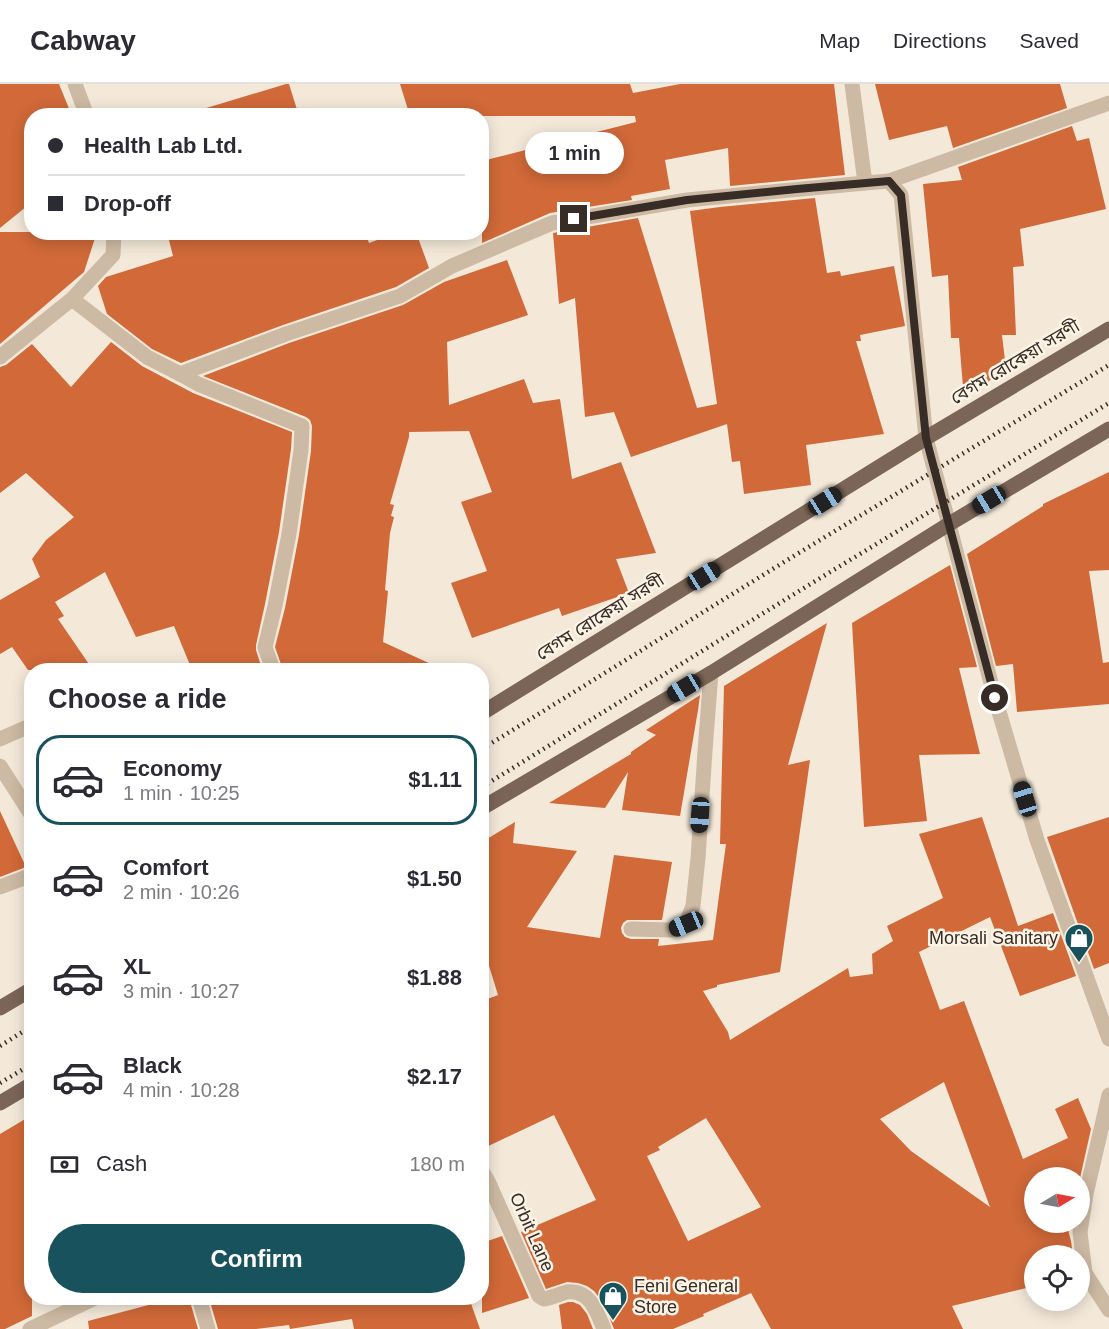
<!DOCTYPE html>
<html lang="en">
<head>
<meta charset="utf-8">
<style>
  :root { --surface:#fff; --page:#f7f7f7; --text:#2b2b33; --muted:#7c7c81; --line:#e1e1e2; --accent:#18535d }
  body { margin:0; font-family:Arial,"Noto Sans Bengali",sans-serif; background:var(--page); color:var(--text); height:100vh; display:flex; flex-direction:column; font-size:22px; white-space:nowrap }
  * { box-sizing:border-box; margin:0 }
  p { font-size:20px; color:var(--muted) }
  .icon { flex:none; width:33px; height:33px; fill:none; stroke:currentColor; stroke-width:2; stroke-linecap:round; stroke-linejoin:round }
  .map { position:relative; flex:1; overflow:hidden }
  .sheet { position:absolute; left:24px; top:579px; width:465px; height:642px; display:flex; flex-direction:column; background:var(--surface); border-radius:24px; box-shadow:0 3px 15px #0003 }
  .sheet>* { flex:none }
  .top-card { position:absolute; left:24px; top:24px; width:465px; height:132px; border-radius:24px; box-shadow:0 3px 15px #0003; display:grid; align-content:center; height:132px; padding:0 24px; background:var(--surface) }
  .needle { width:39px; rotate:80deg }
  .tools { position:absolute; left:1024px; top:1083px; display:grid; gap:12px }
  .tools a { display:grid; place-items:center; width:66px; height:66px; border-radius:50%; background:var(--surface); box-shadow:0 3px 15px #0003; font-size:30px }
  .end { position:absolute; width:27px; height:27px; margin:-14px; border:8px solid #382d26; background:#fff; box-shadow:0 0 0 3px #fff }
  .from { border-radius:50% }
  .bubble { position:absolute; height:42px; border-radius:21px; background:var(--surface); box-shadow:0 3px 15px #0003; font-size:20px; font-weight:700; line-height:42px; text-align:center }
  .car { position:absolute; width:18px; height:36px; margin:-18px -9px; border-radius:8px; box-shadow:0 0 4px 2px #0007; background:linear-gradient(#222 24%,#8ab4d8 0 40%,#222 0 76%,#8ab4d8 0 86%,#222 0) }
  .top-card b { display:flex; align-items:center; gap:21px; height:57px; font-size:22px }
  .top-card b+b { border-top:2px solid var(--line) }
  .top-card i { width:15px; height:15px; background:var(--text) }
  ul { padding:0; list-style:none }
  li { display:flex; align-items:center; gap:18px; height:90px; margin:0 12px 9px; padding:0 12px; border:3px solid transparent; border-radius:24px }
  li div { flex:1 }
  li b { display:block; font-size:22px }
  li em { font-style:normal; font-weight:700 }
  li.selected { border-color:var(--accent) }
  li>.icon { width:54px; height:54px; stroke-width:1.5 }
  h2 { padding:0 24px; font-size:27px; line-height:72px }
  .pay { display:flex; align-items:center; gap:15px; height:66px; padding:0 24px; font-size:22px }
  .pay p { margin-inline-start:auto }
  .cta { display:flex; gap:12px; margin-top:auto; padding:12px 24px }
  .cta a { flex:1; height:69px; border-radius:36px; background:var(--accent); color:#fff; font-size:24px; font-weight:700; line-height:69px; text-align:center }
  header { display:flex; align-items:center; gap:36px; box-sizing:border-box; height:84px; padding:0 30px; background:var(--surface); border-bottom:2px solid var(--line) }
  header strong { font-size:28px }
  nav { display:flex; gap:33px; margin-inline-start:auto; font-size:21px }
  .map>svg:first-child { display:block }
  .building { fill:#d16939; fill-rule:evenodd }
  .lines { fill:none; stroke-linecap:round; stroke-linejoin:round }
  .minor { stroke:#cdbaa4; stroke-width:15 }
  .primary { stroke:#7b6556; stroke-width:15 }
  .rail { stroke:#382d26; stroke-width:4.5; stroke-dasharray:1.5 4.5; stroke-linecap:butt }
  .route { stroke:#382d26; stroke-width:8 }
  .labels { text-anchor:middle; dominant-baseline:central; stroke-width:5; stroke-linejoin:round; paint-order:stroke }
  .street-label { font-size:18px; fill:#382d26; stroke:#fbf3e6 }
  .poi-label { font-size:18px; fill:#382d26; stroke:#fbf3e6; text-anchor:end }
</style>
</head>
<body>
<header>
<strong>Cabway</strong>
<nav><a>Map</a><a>Directions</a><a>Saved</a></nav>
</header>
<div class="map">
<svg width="1109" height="1245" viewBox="0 0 1109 1245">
  <rect width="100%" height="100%" fill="#f4e9d9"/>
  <!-- building -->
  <g class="building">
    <path d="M 0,0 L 59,0 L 72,32 L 32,32 L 32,118 L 0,144 Z"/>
    <path d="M 286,0 L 289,0 L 299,32 L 204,32 L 203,25 Z"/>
    <path d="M 400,0 L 630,0 L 633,9 L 680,0 L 834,0 L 845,91 L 730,102 L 728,64 L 665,76 L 670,105 L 631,112 L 632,116 L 550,129 L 482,159 L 482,77 L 636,38 L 635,32 L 410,32 Z"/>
    <path d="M 875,0 L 1060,0 L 1067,24 L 953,64 L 947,42 L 889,56 Z"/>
    <path d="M 1072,42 L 1077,57 L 1089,54 L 1106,125 L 1020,145 L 1024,182 L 1013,183 L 1016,251 L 1002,251 L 1006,285 L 964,315 L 959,254 L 951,254 L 948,191 L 932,193 L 923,100 L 962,96 L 958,83 Z"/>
    <path d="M 815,114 L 827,189 L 840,187 L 841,192 L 894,182 L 905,242 L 860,251 L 861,257 L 856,257 L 884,350 L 806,361 L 811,401 L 744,410 L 740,377 L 732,378 L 727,340 L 631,373 L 614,328 L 585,333 L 575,214 L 559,220 L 553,149 L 638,134 L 697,324 L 717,320 L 690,127 L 720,123 Z"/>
    <path d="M 0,148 L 97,148 L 84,188 L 0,260 Z"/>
    <path d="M 167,148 L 365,148 L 369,159 L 399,148 L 416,148 L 429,184 L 396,203 L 283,241 L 181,279 L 152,265 L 107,230 L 98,202 L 106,193 L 173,172 Z"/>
    <path d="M 507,176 L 528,231 L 447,258 L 449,321 L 524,295 L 533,319 L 560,315 L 572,395 L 621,378 L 656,469 L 616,475 L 629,509 L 562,532 L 559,524 L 472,554 L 451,499 L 487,487 L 461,418 L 492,408 L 469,347 L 409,348 L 409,353 L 390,420 L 394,421 L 391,432 L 394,433 L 390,449 L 385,506 L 388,507 L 383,558 L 444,586 L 283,586 L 275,563 L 285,524 L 299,451 L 311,367 L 312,342 L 310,336 L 306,333 L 203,292 L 289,259 L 403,221 L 444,198 Z"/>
    <path d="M 111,258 L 142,282 L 193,309 L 292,348 L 291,365 L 279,448 L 265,520 L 256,561 L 256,566 L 261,582 L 240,586 L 192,586 L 174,542 L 136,553 L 105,488 L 55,518 L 64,532 L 58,535 L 93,586 L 28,586 L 12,563 L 0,570 L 0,516 L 40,493 L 32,475 L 46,456 L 74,433 L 26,389 L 0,409 L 0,283 L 6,281 L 32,260 L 71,303 Z"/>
    <path d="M 1109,388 L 1109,486 L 1089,487 L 1103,579 L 1109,578 L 1109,620 L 1017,628 L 1013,580 L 996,582 L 967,470 L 1043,422 L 1043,420 Z"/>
    <path d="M 950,481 L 977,583 L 959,584 L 980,670 L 919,671 L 927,737 L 864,743 L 852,539 Z"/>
    <path d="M 827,539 L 788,681 L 810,676 L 780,888 L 717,901 L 717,903 L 703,907 L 728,948 L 730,956 L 848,884 L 850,893 L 873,890 L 872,870 L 893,857 L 887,842 L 943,814 L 919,750 L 982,733 L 1018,842 L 1053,829 L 1076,892 L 1020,912 L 990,833 L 919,868 L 940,926 L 964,917 L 1023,1075 L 1068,1054 L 1055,1025 L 1078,1014 L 1091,1045 L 1080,1094 L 1035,1094 L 1035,1138 L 1066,1138 L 1071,1157 L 1073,1172 L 1035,1172 L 1035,1202 L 952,1222 L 963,1245 L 771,1245 L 751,1209 L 703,1230 L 704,1232 L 673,1245 L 614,1245 L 604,1220 L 594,1207 L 587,1202 L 578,1199 L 567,1198 L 546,1205 L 521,1148 L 596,1116 L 554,1031 L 482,1065 L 482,929 L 489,926 L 485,916 L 498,911 L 482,859 L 482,758 L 515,738 L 513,759 L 577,767 L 527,843 L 600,854 L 614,771 L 672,778 L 662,836 L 627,836 L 623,839 L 621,844 L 622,849 L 625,853 L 631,855 L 659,855 L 658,862 L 713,856 L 726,760 L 720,760 L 724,602 ZM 944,998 L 990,1123 L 911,1067 L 880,1035 ZM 706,1034 L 761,1123 L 688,1157 L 647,1072 L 660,1066 L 658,1063 Z"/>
    <path d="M 700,611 L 698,626 L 680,732 L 622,726 L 628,688 L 605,724 L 549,719 L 631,670 L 631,668 L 656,651 L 646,646 Z"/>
    <path d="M 0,727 L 26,783 L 0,793 Z"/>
    <path d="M 1109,733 L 1109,879 L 1094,885 L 1047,753 Z"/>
    <path d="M 32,1031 L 32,1232 L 5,1245 L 0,1245 L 0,1050 Z"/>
    <path d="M 502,1152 L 529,1214 L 482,1229 L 482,1159 Z"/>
    <path d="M 175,1214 L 189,1214 L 198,1245 L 89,1245 L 88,1237 Z"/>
    <path d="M 209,1214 L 469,1214 L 480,1245 L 354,1245 L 352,1235 L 290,1245 L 289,1241 L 256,1245 L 218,1245 Z"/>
    <path d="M 568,1218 L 573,1218 L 580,1221 L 587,1230 L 593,1245 L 562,1245 L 559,1221 Z"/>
  </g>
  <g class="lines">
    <!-- minor -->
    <g class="minor">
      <path d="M 75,0 L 87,32"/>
      <path d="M 852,0 L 865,99 L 889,97 L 901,111 L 926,354 L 995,614 L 1037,756 L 1109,955"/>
      <path d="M 889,97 L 1109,19"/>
      <path d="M 72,215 L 147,273 L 180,290 L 286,250 L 400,212 L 452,182 L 552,139 L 687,116 L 865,99"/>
      <path d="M 0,273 L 72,215 L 113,171 L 114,148"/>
      <path d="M 180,290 L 198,300 L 302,342 L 301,366 L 289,450 L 275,522 L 265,563 L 273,586"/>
      <path d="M 0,655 L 32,641"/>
      <path d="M 0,682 L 32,732"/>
      <path d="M 0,803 L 32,791"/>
      <path d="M 631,845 L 671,846 L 686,840 L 693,822 L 698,774 L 705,667 L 711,589"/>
      <path d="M 1109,1011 L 1086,1110 L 1080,1148 L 1085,1189 L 1109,1226"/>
      <path d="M 482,1087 L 488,1097 L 539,1212 L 544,1215 C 552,1214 559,1210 567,1208 C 590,1205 597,1228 604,1245"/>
      <path d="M 199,1214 L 208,1245"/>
      <path d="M 30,1245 L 95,1214"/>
    </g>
    <!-- primary -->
    <g class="primary">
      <path d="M 482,629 L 926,354 L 1109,245"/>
      <path d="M 482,724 L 711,589 L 949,440 L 1109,345"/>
      <path d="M 0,924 L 32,905"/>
      <path d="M 0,1019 L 32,1000"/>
    </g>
    <!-- rail -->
    <g class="rail">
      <path d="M 482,665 L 797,470 L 1109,281"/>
      <path d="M 482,703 L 817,496 L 1109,319"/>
      <path d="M 0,962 L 32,942"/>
      <path d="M 0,999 L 32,980"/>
    </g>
  </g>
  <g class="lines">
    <!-- route -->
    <path class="route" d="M 574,135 L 687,116 L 797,105 L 889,97 L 901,111 L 926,354 L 995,614"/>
  </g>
  <!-- icons -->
  <defs>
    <g id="shop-pin" transform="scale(1.5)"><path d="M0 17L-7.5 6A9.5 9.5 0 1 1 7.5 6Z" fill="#18535d" stroke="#fbf3e6"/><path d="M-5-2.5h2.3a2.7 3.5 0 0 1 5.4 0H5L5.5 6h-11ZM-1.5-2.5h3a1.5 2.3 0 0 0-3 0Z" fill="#fff"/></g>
  </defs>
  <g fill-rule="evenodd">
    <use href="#shop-pin" x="1079" y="854"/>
    <use href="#shop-pin" x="613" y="1212"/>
  </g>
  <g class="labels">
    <!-- street labels -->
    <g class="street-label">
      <text transform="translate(1015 278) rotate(-31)">বেগম রোকেয়া সরণী</text>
      <text transform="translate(600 533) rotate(-32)">বেগম রোকেয়া সরণী</text>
      <text transform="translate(532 1148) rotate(66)">Orbit Lane</text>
    </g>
    <!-- poi labels -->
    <g class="poi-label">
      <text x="1058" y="854">Morsali Sanitary</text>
      <text x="634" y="1202" text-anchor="start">Feni General<tspan x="634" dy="21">Store</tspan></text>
    </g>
  </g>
</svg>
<div class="tools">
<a><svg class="needle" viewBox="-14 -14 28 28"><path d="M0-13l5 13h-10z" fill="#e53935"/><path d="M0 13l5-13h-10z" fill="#7c7c81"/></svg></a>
<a><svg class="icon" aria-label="locate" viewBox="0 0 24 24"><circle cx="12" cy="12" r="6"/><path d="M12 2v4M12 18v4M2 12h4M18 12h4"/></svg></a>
</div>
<i class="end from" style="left:995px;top:614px"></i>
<i class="end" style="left:574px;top:135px"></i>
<div class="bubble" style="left:525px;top:48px;width:99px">1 min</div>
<i class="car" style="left:989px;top:416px;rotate:239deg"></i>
<i class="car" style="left:825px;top:417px;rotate:58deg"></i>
<i class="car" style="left:704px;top:492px;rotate:58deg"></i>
<i class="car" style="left:684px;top:604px;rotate:239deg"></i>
<i class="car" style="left:1025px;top:715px;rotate:343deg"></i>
<i class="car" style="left:700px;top:731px;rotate:184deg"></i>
<i class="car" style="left:686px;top:840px;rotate:247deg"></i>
<div class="top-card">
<b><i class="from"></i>Health Lab Ltd.</b>
<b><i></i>Drop-off</b>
</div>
<section class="sheet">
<h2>Choose a ride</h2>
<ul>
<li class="selected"><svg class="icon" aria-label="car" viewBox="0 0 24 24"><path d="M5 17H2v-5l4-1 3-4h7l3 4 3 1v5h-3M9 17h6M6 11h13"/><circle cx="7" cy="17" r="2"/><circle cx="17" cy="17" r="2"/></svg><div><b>Economy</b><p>1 min · 10:25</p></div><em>$1.11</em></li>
<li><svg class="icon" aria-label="car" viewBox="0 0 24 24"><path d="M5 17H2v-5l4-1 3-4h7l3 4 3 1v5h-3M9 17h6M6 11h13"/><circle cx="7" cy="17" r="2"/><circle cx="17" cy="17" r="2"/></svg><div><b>Comfort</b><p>2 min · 10:26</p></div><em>$1.50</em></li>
<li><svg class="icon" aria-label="car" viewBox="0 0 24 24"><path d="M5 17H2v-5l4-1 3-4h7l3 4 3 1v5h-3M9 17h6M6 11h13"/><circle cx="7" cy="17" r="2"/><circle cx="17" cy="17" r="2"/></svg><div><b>XL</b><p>3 min · 10:27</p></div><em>$1.88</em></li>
<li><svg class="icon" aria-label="car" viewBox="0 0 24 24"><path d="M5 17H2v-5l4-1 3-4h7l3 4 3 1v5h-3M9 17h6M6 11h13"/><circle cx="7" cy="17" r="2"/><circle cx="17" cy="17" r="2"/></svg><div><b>Black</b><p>4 min · 10:28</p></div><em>$2.17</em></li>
</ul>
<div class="pay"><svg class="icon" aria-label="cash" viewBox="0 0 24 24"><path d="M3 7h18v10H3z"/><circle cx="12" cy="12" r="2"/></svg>Cash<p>180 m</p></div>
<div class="cta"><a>Confirm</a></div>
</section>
</div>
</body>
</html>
